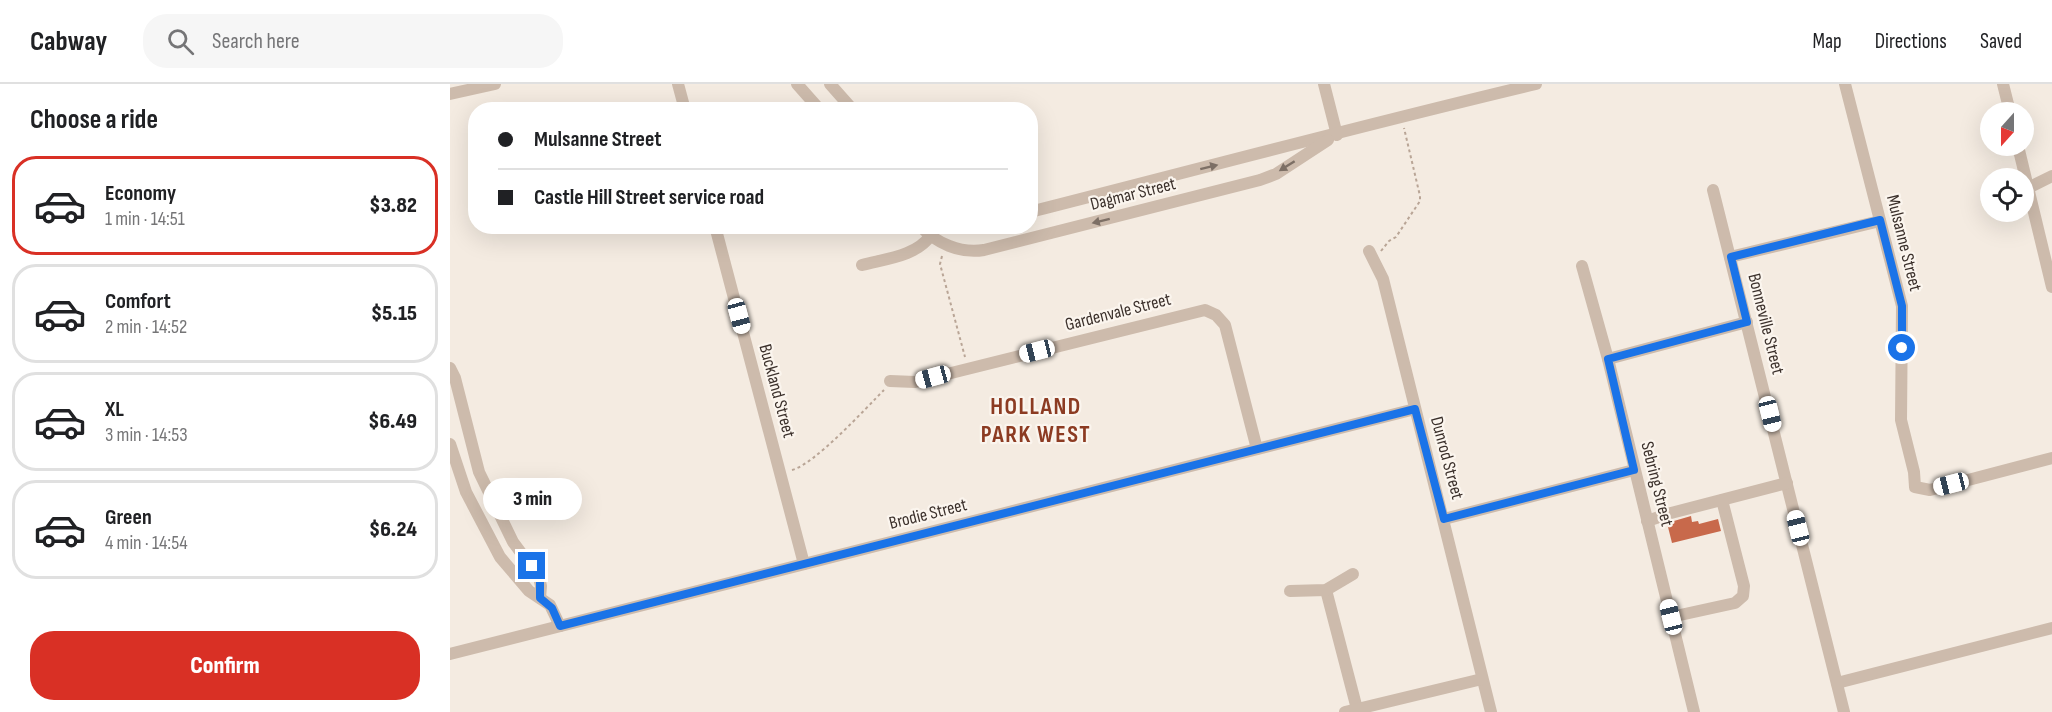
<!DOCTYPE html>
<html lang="en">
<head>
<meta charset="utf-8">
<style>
  :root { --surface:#fff; --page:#f6f6f6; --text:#202124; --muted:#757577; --line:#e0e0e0; --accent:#d93025 }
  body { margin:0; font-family:"Sofia Sans Condensed",sans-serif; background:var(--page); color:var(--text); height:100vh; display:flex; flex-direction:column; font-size:22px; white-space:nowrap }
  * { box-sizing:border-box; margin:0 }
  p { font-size:20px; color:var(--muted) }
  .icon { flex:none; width:33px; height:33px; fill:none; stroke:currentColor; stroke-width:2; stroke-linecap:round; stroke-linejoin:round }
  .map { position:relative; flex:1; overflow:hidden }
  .sheet { display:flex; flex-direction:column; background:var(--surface); width:450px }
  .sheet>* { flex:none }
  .guide { position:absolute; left:18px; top:18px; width:570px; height:132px; border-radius:24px; box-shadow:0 6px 24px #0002; display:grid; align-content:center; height:132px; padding:0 30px; background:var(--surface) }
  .needle { width:39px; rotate:201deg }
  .fabs { position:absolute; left:1530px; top:18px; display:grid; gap:12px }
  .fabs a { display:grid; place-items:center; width:54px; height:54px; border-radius:50%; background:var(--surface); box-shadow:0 6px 24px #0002; font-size:30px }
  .end { position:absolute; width:27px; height:27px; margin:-14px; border:8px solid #1a73e8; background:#fff; box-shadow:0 0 0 3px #fff }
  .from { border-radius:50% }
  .bubble { position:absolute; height:42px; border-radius:21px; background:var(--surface); box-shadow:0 6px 24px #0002; font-size:20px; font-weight:800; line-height:42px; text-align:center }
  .car { position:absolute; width:18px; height:36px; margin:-18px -9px; border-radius:8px; box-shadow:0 0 4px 2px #0007; background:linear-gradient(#fff 24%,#345 0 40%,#fff 0 76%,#345 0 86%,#fff 0) }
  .guide b { display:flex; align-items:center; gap:21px; height:57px; font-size:22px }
  .guide b+b { border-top:2px solid var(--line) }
  .guide i { width:15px; height:15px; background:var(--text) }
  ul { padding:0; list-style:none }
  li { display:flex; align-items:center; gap:18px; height:99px; margin:0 12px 9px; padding:0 18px; border:3px solid var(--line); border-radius:24px }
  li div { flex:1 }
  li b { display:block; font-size:22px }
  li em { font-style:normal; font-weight:800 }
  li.current { border-color:var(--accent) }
  li>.icon { width:54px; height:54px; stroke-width:1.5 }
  h2 { padding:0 30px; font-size:27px; line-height:72px }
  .button { display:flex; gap:12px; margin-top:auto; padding:12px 30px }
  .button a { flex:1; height:69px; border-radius:24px; background:var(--accent); color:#fff; font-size:24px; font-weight:800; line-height:69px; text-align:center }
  header { display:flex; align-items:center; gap:36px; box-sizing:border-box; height:84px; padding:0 30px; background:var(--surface); border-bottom:2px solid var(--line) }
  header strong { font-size:28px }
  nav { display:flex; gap:33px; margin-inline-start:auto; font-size:21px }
  .search { width:420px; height:54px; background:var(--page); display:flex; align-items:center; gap:15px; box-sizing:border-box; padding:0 21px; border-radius:24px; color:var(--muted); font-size:22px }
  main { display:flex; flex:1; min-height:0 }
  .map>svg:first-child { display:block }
  .building { fill:#c8694b }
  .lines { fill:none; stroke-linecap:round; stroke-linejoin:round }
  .path { stroke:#b9a596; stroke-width:2; stroke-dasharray:3 3; stroke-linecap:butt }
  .minor { stroke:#cdbbac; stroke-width:12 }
  .oneway { fill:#7d6f65 }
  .route { stroke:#1a73e8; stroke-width:8 }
  .labels { text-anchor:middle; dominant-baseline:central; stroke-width:4.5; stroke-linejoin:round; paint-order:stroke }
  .street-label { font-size:18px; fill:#3b302b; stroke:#fbf5ee }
  .district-label { font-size:24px; font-weight:bold; letter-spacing:1.5px; fill:#8c3b22; stroke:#fbf5ee }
</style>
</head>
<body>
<header>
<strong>Cabway</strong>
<div class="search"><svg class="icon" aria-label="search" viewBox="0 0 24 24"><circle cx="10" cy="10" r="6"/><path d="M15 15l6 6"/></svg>Search here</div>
<nav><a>Map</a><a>Directions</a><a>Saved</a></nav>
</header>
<main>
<section class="sheet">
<h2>Choose a ride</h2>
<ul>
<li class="current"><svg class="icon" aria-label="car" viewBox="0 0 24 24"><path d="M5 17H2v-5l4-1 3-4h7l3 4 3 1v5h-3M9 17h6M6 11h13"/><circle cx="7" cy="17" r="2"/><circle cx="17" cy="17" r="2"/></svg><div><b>Economy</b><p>1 min · 14:51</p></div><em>$3.82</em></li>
<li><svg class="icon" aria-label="car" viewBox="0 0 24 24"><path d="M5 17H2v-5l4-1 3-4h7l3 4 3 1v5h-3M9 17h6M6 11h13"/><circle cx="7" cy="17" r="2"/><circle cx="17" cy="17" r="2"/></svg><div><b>Comfort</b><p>2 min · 14:52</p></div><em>$5.15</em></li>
<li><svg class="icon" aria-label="car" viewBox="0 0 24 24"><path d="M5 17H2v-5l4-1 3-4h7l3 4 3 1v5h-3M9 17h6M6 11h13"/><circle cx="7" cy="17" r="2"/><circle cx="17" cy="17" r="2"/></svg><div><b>XL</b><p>3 min · 14:53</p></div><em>$6.49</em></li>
<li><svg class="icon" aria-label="car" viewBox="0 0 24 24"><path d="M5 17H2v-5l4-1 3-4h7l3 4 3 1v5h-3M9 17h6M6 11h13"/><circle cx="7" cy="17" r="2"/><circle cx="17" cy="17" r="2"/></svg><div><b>Green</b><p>4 min · 14:54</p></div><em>$6.24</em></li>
</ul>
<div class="button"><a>Confirm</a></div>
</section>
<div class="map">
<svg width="1602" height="628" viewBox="0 0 1602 628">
  <rect width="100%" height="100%" fill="#f4ebe1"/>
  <!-- building -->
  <path class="building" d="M 1241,432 L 1242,438 L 1248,437 L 1249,440 L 1268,435 L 1271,447 L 1222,459 L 1217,439 Z"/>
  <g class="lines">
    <!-- path -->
    <g class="path">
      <path d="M 931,167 L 939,157 L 946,153 L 970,117 L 970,112 L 954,44"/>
      <path d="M 492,172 L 490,180 L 515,273"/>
      <path d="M 342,386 C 365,380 415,325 434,306"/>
    </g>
    <!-- minor -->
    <g class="minor">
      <path d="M 228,0 L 235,26"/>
      <path d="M 347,0 L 370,26"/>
      <path d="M 380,0 L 403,26"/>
      <path d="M 874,0 L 887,51"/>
      <path d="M 1395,0 L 1452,222 L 1451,336 L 1464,388 L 1465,403 L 1480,406 L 1602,374"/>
      <path d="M 1553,0 L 1560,28"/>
      <path d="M 0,10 L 45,0"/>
      <path d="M 1568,62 L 1602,203"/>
      <path d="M 1578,104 L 1602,92"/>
      <path d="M 1263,106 L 1394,628"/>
      <path d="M 580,128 C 749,85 917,40 1086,0"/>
      <path d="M 265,142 L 354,480"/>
      <path d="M 470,142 C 486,159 510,170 534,166 L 810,96 L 826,90 L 878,56"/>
      <path d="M 919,167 L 933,195 L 1041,628"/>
      <path d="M 1280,173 L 1430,137"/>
      <path d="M 412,181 C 434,175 467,172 480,152"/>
      <path d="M 1132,182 L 1158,275 L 1244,628"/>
      <path d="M 1158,275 L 1297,238"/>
      <path d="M 0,284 L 5,294 L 29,388 L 63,458 L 89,493 L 91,502 L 90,514"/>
      <path d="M 440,297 L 465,298 L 755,226 L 766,231 L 775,241 L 807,365"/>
      <path d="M 0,360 L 16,408 L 50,473 L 79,507 L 100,521 L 110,542"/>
      <path d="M 994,435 L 1184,386"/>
      <path d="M 1197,437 L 1221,429 L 1337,399"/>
      <path d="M 876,506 L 907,625"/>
      <path d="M 840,507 L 876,506 L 903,490"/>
      <path d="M 1221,533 L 1285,519 L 1293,512 L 1294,502 L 1272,416"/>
      <path d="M 0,570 L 965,325"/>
      <path d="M 1387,599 L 1602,544"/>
      <path d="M 895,628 L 1032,595"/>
    </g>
  </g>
  <!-- one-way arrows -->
  <defs><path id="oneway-solid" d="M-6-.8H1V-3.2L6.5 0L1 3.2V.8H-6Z" transform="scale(1.5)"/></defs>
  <g class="oneway">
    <use href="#oneway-solid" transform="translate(837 82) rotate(148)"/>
    <use href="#oneway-solid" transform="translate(759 83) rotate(-14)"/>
    <use href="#oneway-solid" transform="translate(651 137) rotate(166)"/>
  </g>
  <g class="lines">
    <!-- route -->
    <path class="route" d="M 82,482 L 90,495 L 90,514 L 102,524 L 110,542 L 965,325 L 994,435 L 1184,386 L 1158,275 L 1297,238 L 1281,173 L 1430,136 L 1452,222 L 1452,264"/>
  </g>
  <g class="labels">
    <!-- street labels -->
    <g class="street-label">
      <text transform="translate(683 110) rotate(-14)">Dagmar Street</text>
      <text transform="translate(1454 159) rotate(76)">Mulsanne Street</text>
      <text transform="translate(668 228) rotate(-14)">Gardenvale Street</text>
      <text transform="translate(1316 240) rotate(76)">Bonneville Street</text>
      <text transform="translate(327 307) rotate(75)">Buckland Street</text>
      <text transform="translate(997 374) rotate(75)">Dunrod Street</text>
      <text transform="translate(1207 400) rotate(76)">Sebring Street</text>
      <text transform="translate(478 430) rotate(-14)">Brodie Street</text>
    </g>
    <!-- district labels -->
    <g class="district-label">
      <text x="586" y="322">HOLLAND<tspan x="586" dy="28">PARK WEST</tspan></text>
    </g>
  </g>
</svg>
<div class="fabs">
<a><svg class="needle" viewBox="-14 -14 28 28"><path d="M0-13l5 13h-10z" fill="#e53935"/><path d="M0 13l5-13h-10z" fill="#757577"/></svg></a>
<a><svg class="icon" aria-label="locate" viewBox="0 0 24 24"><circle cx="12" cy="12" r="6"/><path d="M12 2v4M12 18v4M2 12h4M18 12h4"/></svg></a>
</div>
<i class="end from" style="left:1452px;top:264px"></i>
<i class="end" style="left:82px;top:482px"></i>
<div class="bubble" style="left:33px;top:394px;width:99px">3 min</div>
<i class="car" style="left:289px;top:232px;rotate:165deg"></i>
<i class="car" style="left:587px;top:267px;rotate:256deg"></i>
<i class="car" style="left:483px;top:293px;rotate:255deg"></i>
<i class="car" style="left:1320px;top:330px;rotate:166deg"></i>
<i class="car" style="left:1501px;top:400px;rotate:256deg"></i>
<i class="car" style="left:1348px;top:444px;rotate:346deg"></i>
<i class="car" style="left:1221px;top:533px;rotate:346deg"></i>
<div class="guide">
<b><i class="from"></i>Mulsanne Street</b>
<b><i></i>Castle Hill Street service road</b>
</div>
</div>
</main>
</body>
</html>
